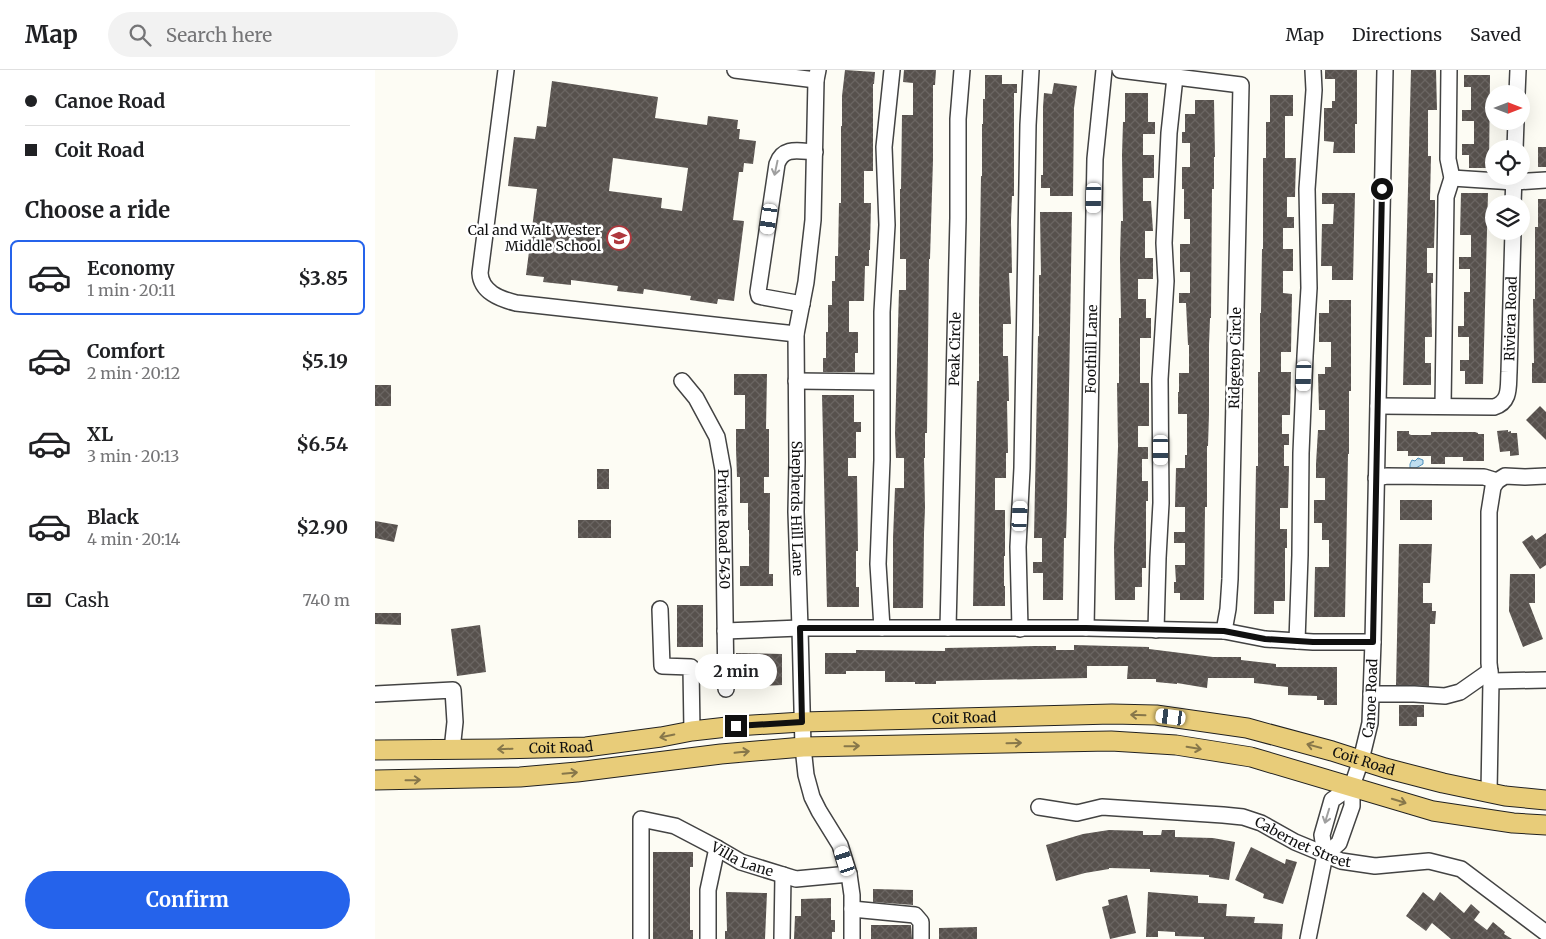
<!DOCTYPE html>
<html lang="en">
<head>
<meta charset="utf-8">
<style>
  :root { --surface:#fff; --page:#f2f2f2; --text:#202124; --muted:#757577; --line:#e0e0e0; --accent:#2563eb }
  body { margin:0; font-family:Merriweather,serif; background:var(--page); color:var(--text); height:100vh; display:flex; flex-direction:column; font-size:19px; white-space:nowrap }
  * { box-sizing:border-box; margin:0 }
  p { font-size:16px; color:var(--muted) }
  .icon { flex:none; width:28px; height:28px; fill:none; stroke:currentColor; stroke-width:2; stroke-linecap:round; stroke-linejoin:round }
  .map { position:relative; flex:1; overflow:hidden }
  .sheet { display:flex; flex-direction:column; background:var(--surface); width:375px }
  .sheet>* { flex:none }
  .top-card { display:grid; align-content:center; height:110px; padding:0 25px; background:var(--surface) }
  .needle { width:32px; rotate:90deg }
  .controls { position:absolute; left:1110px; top:15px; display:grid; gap:10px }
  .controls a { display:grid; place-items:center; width:45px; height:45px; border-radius:50%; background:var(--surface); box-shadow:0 5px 20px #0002; font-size:25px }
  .end { position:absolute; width:22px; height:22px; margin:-11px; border:6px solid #101010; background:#fff; box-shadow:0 0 0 2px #fff }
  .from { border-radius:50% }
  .bubble { position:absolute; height:35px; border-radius:18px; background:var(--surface); box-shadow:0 5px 20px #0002; font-size:16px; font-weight:700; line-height:35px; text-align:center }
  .car { position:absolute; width:15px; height:30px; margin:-15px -8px; border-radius:6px; box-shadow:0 0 4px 1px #0007; background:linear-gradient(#fff 24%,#345 0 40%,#fff 0 76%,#345 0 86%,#fff 0) }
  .top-card b { display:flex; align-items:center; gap:18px; height:48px; font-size:19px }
  .top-card b+b { border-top:1px solid var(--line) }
  .top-card i { width:12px; height:12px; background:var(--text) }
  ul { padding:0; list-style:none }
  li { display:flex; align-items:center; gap:15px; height:75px; margin:0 10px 8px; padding:0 15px; border:2px solid transparent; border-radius:8px }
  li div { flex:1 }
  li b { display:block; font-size:19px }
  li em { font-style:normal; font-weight:700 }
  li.active { border-color:var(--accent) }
  li>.icon { width:45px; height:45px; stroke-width:1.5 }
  h2 { padding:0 25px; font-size:22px; line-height:60px }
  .pay { display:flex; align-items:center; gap:12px; height:55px; padding:0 25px; font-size:19px }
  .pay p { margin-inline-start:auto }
  .action { display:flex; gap:10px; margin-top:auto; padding:10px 25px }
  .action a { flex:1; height:58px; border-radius:30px; background:var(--accent); color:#fff; font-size:20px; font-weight:700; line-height:58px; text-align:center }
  header { display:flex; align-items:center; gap:30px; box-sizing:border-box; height:70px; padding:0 25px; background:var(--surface); border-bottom:1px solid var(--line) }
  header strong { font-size:24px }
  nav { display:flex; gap:28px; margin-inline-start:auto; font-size:18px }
  .search { width:350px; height:45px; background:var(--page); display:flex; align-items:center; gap:12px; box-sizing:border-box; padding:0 18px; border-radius:28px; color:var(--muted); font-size:19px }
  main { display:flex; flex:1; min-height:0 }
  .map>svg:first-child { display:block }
  .water { fill:url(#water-ripples); stroke:#4e91bd }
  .building { fill:url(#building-cross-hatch); fill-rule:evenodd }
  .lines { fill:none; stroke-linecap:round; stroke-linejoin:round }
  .minor-casing { stroke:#434343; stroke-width:18 }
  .major-casing { stroke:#212121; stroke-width:21 }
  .minor { stroke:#fff; stroke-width:15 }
  .major { stroke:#e8cc79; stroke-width:19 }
  .oneway { stroke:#9f9f9f }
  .oneway2 { stroke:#87774a }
  .route { stroke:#101010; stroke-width:6 }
  .labels { text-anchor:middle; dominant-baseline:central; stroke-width:5; stroke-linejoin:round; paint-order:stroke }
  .poi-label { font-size:14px; fill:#101010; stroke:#fff; text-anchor:end }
  .street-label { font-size:14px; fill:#101010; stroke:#fff }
</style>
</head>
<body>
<header>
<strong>Map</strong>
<div class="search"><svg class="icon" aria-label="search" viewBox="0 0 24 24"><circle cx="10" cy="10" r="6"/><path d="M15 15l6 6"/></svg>Search here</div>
<nav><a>Map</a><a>Directions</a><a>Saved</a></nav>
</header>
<main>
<section class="sheet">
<div class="top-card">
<b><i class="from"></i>Canoe Road</b>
<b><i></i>Coit Road</b>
</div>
<h2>Choose a ride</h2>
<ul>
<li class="active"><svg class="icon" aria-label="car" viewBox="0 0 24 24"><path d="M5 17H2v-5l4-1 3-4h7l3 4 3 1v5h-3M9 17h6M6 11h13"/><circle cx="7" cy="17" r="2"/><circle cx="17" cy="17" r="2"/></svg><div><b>Economy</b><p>1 min · 20:11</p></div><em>$3.85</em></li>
<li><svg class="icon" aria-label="car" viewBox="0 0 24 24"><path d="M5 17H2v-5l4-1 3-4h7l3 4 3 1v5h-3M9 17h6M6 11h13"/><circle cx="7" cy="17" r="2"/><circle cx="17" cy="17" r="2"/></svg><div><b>Comfort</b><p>2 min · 20:12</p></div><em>$5.19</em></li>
<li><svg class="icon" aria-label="car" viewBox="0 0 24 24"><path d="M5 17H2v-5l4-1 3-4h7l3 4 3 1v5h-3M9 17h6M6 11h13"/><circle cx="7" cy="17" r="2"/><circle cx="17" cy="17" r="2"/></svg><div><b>XL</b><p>3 min · 20:13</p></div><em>$6.54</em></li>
<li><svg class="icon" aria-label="car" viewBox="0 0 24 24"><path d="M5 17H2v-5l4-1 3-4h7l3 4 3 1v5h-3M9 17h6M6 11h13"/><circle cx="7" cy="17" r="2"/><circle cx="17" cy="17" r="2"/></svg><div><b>Black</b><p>4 min · 20:14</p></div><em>$2.90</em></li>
</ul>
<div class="pay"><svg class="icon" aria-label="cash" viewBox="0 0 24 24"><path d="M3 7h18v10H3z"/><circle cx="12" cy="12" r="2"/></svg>Cash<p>740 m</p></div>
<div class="action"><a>Confirm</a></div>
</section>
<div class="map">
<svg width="1171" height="869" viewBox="0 0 1171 869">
  <defs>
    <pattern id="water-ripples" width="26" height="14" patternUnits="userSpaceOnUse" patternTransform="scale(1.25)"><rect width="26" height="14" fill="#beddef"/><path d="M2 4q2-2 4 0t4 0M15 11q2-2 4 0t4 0" fill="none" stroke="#a2bdcc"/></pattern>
    <pattern id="building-cross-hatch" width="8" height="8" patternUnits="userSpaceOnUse" patternTransform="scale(1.25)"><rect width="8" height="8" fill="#57514d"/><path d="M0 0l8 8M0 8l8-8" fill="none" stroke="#6a6562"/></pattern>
  </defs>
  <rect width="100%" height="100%" fill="#fdfcf4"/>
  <!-- water -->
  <path class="water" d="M 1043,388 L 1048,390 L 1048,394 L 1041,398 L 1035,398 L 1035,394 L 1037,390 L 1040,391 Z"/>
  <!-- building -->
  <g class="building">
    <path d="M 470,0 L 500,2 L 499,14 L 498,14 L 498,101 L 489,101 L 489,133 L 496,133 L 495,180 L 494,180 L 494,196 L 490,196 L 489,231 L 474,231 L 474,262 L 483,262 L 483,283 L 480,283 L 480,302 L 448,302 L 448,288 L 451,288 L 451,262 L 453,262 L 453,235 L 457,235 L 457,211 L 460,211 L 460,186 L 463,186 L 464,133 L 466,133 L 466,56 L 467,56 L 467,26 Z"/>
    <path d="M 529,0 L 561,0 L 560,15 L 558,15 L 558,90 L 555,189 L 554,189 L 552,363 L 550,363 L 550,388 L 549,388 L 550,438 L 549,463 L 548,538 L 518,538 L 518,468 L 520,418 L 529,418 L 529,388 L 521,388 L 520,363 L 524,220 L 531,220 L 531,189 L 525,189 L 525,119 L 526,119 L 527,45 L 538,45 L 538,13 L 528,12 Z"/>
    <path d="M 950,0 L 982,0 L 982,54 L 980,54 L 980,83 L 958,83 L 959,72 L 949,71 L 949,38 L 957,38 L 957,31 L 960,31 L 960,9 L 950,9 Z"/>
    <path d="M 1036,0 L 1061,0 L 1062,40 L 1053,40 L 1053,86 L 1056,86 L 1055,130 L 1060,130 L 1060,144 L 1059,178 L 1052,178 L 1052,203 L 1058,203 L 1058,213 L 1056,213 L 1057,267 L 1050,267 L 1050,293 L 1056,293 L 1056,315 L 1028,315 Z"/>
    <path d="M 610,5 L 627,5 L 627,14 L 642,14 L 642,23 L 639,23 L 639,126 L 637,126 L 636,151 L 637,203 L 634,203 L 636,254 L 628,254 L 628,286 L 633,286 L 634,331 L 632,331 L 633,383 L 631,383 L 631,408 L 620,408 L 620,440 L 630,440 L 630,486 L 629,486 L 629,516 L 630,516 L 630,536 L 598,536 L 602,311 L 604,311 L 604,234 L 606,106 L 607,106 L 607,54 L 608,54 L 608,29 L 610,29 Z"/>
    <path d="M 1089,5 L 1115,5 L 1114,98 L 1094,98 L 1094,85 L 1087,85 L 1087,74 L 1099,74 L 1099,51 L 1087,51 L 1087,40 L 1096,40 L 1096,17 L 1089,17 Z"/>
    <path d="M 177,11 L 283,27 L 280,48 L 332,55 L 333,46 L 363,50 L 362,59 L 365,59 L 364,69 L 381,71 L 378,94 L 369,93 L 368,102 L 364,102 L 358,150 L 369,151 L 359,231 L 343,229 L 342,234 L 315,230 L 316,226 L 269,219 L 268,224 L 242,221 L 243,216 L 196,210 L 196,215 L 168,212 L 169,207 L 151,205 L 162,119 L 133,116 L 139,67 L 160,69 L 162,56 L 171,57 ZM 238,88 L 313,98 L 307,141 L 286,138 L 287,128 L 234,121 Z"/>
    <path d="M 679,13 L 702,16 L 699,38 L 698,126 L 675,126 L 675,118 L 666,118 L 666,105 L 668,105 L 668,37 L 669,23 L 677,24 Z"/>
    <path d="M 750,23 L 773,23 L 773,52 L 780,52 L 780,64 L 768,64 L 768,85 L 779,85 L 779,108 L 768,108 L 768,131 L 776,131 L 778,161 L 770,161 L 770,188 L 778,188 L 778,209 L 763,209 L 763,229 L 771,229 L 771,248 L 776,248 L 776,268 L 765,268 L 765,313 L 774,313 L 774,356 L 763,356 L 763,377 L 773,377 L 773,389 L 767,389 L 767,411 L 773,411 L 773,431 L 771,431 L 771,498 L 767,498 L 767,517 L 760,517 L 760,530 L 740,530 L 739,478 L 743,377 L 742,313 L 744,313 L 744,248 L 746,248 L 745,188 L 746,151 L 748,151 L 747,85 L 748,52 L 750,52 Z"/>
    <path d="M 895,25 L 918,25 L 918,46 L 910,46 L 910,88 L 921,88 L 920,127 L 912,127 L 912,147 L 919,147 L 919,158 L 908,158 L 908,179 L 918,179 L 918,201 L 908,201 L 908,223 L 917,224 L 916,282 L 906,282 L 906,302 L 916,302 L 915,345 L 907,345 L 907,364 L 914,364 L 914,375 L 909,375 L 909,396 L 914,396 L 913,438 L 905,438 L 905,459 L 912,459 L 912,478 L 910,478 L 910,531 L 899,531 L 899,544 L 879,544 L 880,459 L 881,396 L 883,396 L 883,302 L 885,302 L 885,243 L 886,243 L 887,179 L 888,179 L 888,88 L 891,88 L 891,52 L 895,52 Z"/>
    <path d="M 820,30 L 839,30 L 840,87 L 839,87 L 839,119 L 837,119 L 836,248 L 835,248 L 834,275 L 834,344 L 833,376 L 832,376 L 832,437 L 830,437 L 829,530 L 805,530 L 805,523 L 799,523 L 799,512 L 801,512 L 800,495 L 810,495 L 810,473 L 799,473 L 799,462 L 810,462 L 810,437 L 800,437 L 801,398 L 810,398 L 810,385 L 812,385 L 812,344 L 803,344 L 803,322 L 804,322 L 804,303 L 814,303 L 814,275 L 813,275 L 811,233 L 804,233 L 804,223 L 815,223 L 815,202 L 805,202 L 805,174 L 815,174 L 815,149 L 809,149 L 809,119 L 807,119 L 807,97 L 815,97 L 815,73 L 807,73 L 807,62 L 810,62 L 810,44 L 820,44 Z"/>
    <rect x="1163" y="77" width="8" height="20"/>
    <path d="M 947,123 L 980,123 L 978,210 L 957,210 L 957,196 L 946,196 L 947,154 L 958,154 L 959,134 L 947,134 Z"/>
    <path d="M 1086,123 L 1113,123 L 1108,314 L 1090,314 L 1090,301 L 1085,301 L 1085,290 L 1094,290 L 1094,267 L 1083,267 L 1083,256 L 1089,256 L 1089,222 L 1095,222 L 1095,199 L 1084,199 L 1084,187 L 1096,187 L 1096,165 L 1085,165 Z"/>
    <path d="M 1163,129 L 1171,129 L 1171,313 L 1157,313 L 1157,293 L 1159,293 L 1158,229 L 1160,229 L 1160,157 L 1163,157 Z"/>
    <path d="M 665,142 L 697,142 L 692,438 L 691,468 L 689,468 L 688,530 L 668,530 L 668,503 L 658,503 L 658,492 L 667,492 L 667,468 L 659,468 L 663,266 L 664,266 L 664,205 L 666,205 Z"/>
    <path d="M 954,230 L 976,230 L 976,321 L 974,321 L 974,384 L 973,384 L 970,547 L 939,547 L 940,497 L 954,497 L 954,470 L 947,470 L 947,453 L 939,453 L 939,430 L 950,430 L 950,408 L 941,408 L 941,394 L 943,360 L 950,360 L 950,340 L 944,340 L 943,304 L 950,304 L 950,297 L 956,297 L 956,272 L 944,272 L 944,243 L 954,243 Z"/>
    <path d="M 359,304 L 392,304 L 391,359 L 394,359 L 394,407 L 389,407 L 389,423 L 395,423 L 394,504 L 398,504 L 398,516 L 365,516 L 365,496 L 374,496 L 374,460 L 373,460 L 373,433 L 365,433 L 365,407 L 362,407 L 361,379 L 361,359 L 370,359 L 370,325 L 359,325 Z"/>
    <rect x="0" y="315" width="16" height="21"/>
    <path d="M 447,325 L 479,325 L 479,352 L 486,352 L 486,362 L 481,362 L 481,388 L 473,388 L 473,406 L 482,406 L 483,481 L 481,481 L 481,517 L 484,517 L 484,537 L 452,537 Z"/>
    <path d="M 1165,336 L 1171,342 L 1171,370 L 1151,350 Z"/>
    <path d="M 1133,360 L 1133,362 L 1136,361 L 1136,363 L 1142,363 L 1144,385 L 1135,386 L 1135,381 L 1125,382 L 1122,361 Z"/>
    <path d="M 1022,361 L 1034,361 L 1034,364 L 1036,365 L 1056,365 L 1056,362 L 1100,362 L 1103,363 L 1103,364 L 1109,364 L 1109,391 L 1088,391 L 1088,387 L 1070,387 L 1070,394 L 1056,394 L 1056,386 L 1033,386 L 1033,381 L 1022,381 Z"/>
    <rect x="222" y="399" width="12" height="20"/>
    <rect x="1025" y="430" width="32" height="20"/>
    <rect x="203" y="450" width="33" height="18"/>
    <path d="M 0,451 L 23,455 L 19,472 L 0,468 Z"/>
    <path d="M 1171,463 L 1171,495 L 1165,499 L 1147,472 L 1157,465 L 1161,470 Z"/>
    <path d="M 1024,474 L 1057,474 L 1055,513 L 1048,513 L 1048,533 L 1057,533 L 1057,541 L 1061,541 L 1060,554 L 1055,554 L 1054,616 L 1021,615 Z"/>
    <path d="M 1135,504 L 1160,504 L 1160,533 L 1154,533 L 1168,569 L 1148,577 L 1134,541 Z"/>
    <rect x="302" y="535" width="26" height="42"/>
    <path d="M 0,543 L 26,543 L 26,555 L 0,554 Z"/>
    <path d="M 105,555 L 111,602 L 82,606 L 76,559 Z"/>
    <path d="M 699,575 L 774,577 L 774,579 L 838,587 L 866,587 L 866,590 L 901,594 L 901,597 L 962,597 L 962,635 L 949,635 L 949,630 L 942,630 L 942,626 L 913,625 L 913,617 L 879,613 L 879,608 L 833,608 L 832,618 L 802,613 L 802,614 L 781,612 L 781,609 L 752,609 L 753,596 L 712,596 L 712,608 L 561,611 L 561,614 L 540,614 L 540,612 L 510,612 L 510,601 L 471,601 L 471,604 L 450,604 L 450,583 L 481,583 L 481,580 L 570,581 L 570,578 L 660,576 L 681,576 L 681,580 L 699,580 Z"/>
    <path d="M 361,583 L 407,584 L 407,615 L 388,616 L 387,604 L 361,604 Z"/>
    <path d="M 1024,635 L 1049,635 L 1049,647 L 1042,647 L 1042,656 L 1024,656 Z"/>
    <path d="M 734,760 L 768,761 L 768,765 L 786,765 L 787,760 L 800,760 L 800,767 L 838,768 L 860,772 L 854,810 L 834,807 L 834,805 L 775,802 L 775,799 L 734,798 L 734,799 L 710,803 L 681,811 L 671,775 L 708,764 Z"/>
    <path d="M 876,777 L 910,794 L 911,789 L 922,792 L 908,834 L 888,828 L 889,824 L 860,810 Z"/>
    <path d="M 278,782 L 318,782 L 318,797 L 315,797 L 315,860 L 318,860 L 318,869 L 278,869 Z"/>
    <path d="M 498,819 L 538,820 L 538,835 L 498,832 Z"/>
    <path d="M 351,822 L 392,823 L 390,869 L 350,869 L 350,861 L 352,861 Z"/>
    <path d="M 773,822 L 823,826 L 823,833 L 852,834 L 851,846 L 880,847 L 879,853 L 908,854 L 907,869 L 829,869 L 829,867 L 800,866 L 800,862 L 783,861 L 783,867 L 771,867 Z"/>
    <path d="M 1048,822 L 1059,831 L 1065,822 L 1089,843 L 1096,834 L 1105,842 L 1099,850 L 1112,860 L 1118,852 L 1130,862 L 1129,864 L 1137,869 L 1076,869 L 1057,853 L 1051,861 L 1031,846 Z"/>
    <path d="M 752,825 L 761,863 L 735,869 L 727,837 L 734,835 L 733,830 Z"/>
    <path d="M 456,828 L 456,850 L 460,850 L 460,862 L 457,862 L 457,869 L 419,869 L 420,846 L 426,846 L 426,829 Z"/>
    <path d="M 496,855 L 536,855 L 537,869 L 496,869 Z"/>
    <path d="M 602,857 L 602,869 L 564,869 L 564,858 Z"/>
  </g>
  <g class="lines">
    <!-- minor casing -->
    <g class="minor-casing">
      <g id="minor">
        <path d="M 131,0 L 105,203 C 106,222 125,229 141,233 L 421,264"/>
        <path d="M 360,0 L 441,10"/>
        <path id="s1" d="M 443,0 L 441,10 L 438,150 L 431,212 L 421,264 L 422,392 L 421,442 L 425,558 L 428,677 L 431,705 L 437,727 L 444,741 L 465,775 L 474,804 L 477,825 L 477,869"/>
        <path d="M 745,0 L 866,15 L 855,509 L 853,539 L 849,561"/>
        <path d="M 1142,24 L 1143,0"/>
        <path d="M 1140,79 L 1141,51"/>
        <path d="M 1077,108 L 1139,112 L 1171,110"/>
        <path d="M 1138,134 L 1139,106"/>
        <path d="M 427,234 L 388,227 L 384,226 L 383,222 L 402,94 C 408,76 424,81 440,82"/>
        <path id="s2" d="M 307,311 L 321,328 L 342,367 L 348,400 L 351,619"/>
        <path d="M 421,311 L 506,312"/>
        <path id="s3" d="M 1003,336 L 1119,337 C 1136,332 1133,316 1134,302 L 1138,161"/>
        <path d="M 1068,336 L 1071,127 L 1077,108 L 1073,89 L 1074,0"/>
        <path d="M 1001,408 L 1012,406 L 1109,407 L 1122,411"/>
        <path d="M 285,539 L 287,596 L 316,597 L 317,661"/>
        <path d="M 507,558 L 503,494 L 507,390 L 507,242 L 512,155 L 509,77 L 517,0"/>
        <path id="s4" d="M 573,558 L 583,148 L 583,49 L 587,0"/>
        <path id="s5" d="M 711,558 L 720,89 L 729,0"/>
        <path d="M 645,559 L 643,477 L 647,398 L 653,55 L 656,0"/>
        <path d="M 781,560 L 783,488 L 786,433 L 785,309 L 791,211 L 789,173 L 794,63 L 800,7"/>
        <path d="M 350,561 L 425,558 L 711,558 L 849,561 L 890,569 L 938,572 L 998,572"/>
        <path d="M 922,571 L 925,485 L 926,383 L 930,286 L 934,218 L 932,119 L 939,20 L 938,0"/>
        <path d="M 1116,611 L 1171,610"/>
        <path d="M 0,624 L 78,620 L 80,652 L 77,680"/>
        <path d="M 996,624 L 1039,624 L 1070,626 L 1085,622 L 1115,601"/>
        <path d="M 1114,722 L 1116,611 L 1114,593 L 1114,442 L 1118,417 L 1122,411 L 1130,406 L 1150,407 L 1171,406"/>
        <path id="s6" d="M 664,737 L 702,743 L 727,737 L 848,745 L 868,747 L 886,753 L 920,772 L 966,791 L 1000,796 L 1054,791 L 1086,799 L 1171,863"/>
        <path id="s7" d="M 950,785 L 964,773 L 977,736 L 977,716 L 986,690 L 995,653 L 998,572 L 1010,0"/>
        <path d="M 477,839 L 540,845 L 546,852 L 546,869"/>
        <path id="s8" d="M 266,869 L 266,749 L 300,756 L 342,778 L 366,792 L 421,809 L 474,804"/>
        <path d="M 333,869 L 333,820 L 342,778"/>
        <path d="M 407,869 L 408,805"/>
        <path d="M 933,869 L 950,785 L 947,765 L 957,730 L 977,716"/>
      </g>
    </g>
    <!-- major casing -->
    <g class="major-casing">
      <g id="major">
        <path id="s9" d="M 0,680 L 123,679 L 211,677 L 286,667 L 317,661 L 361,656 L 427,652 L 737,644 L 781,645 L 872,658 L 957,681 L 1010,698 L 1068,713 L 1130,726 L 1171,730"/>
        <path d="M 0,710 L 145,707 L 202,702 L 346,684 L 428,677 L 736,671 L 801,675 L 876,687 L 1058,741 L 1138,753 L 1171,755"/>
      </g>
    </g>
    <!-- minor -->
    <use href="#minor" class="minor"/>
    <!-- major -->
    <use href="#major" class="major"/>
  </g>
  <!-- one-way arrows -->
  <defs><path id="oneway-shaft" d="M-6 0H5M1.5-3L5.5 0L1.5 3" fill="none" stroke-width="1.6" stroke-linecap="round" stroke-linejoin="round" transform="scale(1.25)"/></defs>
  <g class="oneway">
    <use href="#oneway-shaft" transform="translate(401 98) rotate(102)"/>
    <use href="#oneway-shaft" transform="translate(952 746) rotate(107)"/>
  </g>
  <g class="oneway2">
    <use href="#oneway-shaft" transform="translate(763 645) rotate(-178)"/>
    <use href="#oneway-shaft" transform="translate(292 666) rotate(168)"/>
    <use href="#oneway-shaft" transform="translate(639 673) rotate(-1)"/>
    <use href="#oneway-shaft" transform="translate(477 676) rotate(-1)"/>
    <use href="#oneway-shaft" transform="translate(939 676) rotate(-165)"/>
    <use href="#oneway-shaft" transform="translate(819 678) rotate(9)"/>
    <use href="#oneway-shaft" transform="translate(130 679) rotate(178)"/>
    <use href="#oneway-shaft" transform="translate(367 682) rotate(-6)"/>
    <use href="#oneway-shaft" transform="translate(195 703) rotate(-5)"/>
    <use href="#oneway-shaft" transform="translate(38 710) rotate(-1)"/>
    <use href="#oneway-shaft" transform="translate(1024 731) rotate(17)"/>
  </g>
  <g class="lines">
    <!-- route -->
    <path class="route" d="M 361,656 L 427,652 L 425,558 L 711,558 L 849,561 L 890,569 L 938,572 L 998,572 L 1007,119"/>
  </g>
  <!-- icons -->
  <defs>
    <g id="school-ring" transform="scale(1.25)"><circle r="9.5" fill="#fff" stroke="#af383e" stroke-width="1.5"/><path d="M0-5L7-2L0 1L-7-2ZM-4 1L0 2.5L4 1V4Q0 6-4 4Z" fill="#af383e"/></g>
  </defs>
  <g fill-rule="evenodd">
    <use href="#school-ring" x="244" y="168"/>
  </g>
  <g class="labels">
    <!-- poi labels -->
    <g class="poi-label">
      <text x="226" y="160">Cal and Walt Wester<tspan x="226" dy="16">Middle School</tspan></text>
    </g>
    <!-- street labels -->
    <g class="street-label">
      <text stroke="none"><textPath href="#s3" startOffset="211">Riviera Road</textPath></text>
      <text stroke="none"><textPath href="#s4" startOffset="279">Peak Circle</textPath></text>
      <text stroke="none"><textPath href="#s5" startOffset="279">Foothill Lane</textPath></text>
      <text transform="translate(860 288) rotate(-89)">Ridgetop Circle</text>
      <text stroke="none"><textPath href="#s1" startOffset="440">Shepherds Hill Lane</textPath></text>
      <text stroke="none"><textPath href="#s2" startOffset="159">Private Road 5430</textPath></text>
      <text stroke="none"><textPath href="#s7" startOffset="168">Canoe Road</textPath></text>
      <text stroke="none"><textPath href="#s9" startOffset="591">Coit Road</textPath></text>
      <text stroke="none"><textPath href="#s9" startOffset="186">Coit Road</textPath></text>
      <text stroke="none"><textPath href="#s9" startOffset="996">Coit Road</textPath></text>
      <text stroke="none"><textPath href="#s6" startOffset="271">Cabernet Street</textPath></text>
      <text stroke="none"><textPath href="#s8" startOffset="230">Villa Lane</textPath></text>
    </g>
  </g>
</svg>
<div class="controls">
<a><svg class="needle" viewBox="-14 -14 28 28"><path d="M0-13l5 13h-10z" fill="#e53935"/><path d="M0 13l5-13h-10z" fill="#757577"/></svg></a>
<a><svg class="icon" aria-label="locate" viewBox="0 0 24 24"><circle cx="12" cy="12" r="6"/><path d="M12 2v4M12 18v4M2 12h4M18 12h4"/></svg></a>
<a><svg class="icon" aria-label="layers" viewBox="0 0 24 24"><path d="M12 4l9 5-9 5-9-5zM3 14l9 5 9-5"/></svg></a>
</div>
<i class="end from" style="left:1007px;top:119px"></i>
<i class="end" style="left:361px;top:656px"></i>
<div class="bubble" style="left:320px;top:584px;width:82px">2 min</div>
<i class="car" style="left:719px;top:128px;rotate:181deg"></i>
<i class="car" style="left:394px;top:149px;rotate:188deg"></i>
<i class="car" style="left:929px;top:306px;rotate:182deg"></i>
<i class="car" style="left:786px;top:380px;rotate:180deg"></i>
<i class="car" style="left:645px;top:446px;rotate:3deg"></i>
<i class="car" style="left:796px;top:647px;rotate:277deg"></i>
<i class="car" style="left:470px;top:791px;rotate:342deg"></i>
</div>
</main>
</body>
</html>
